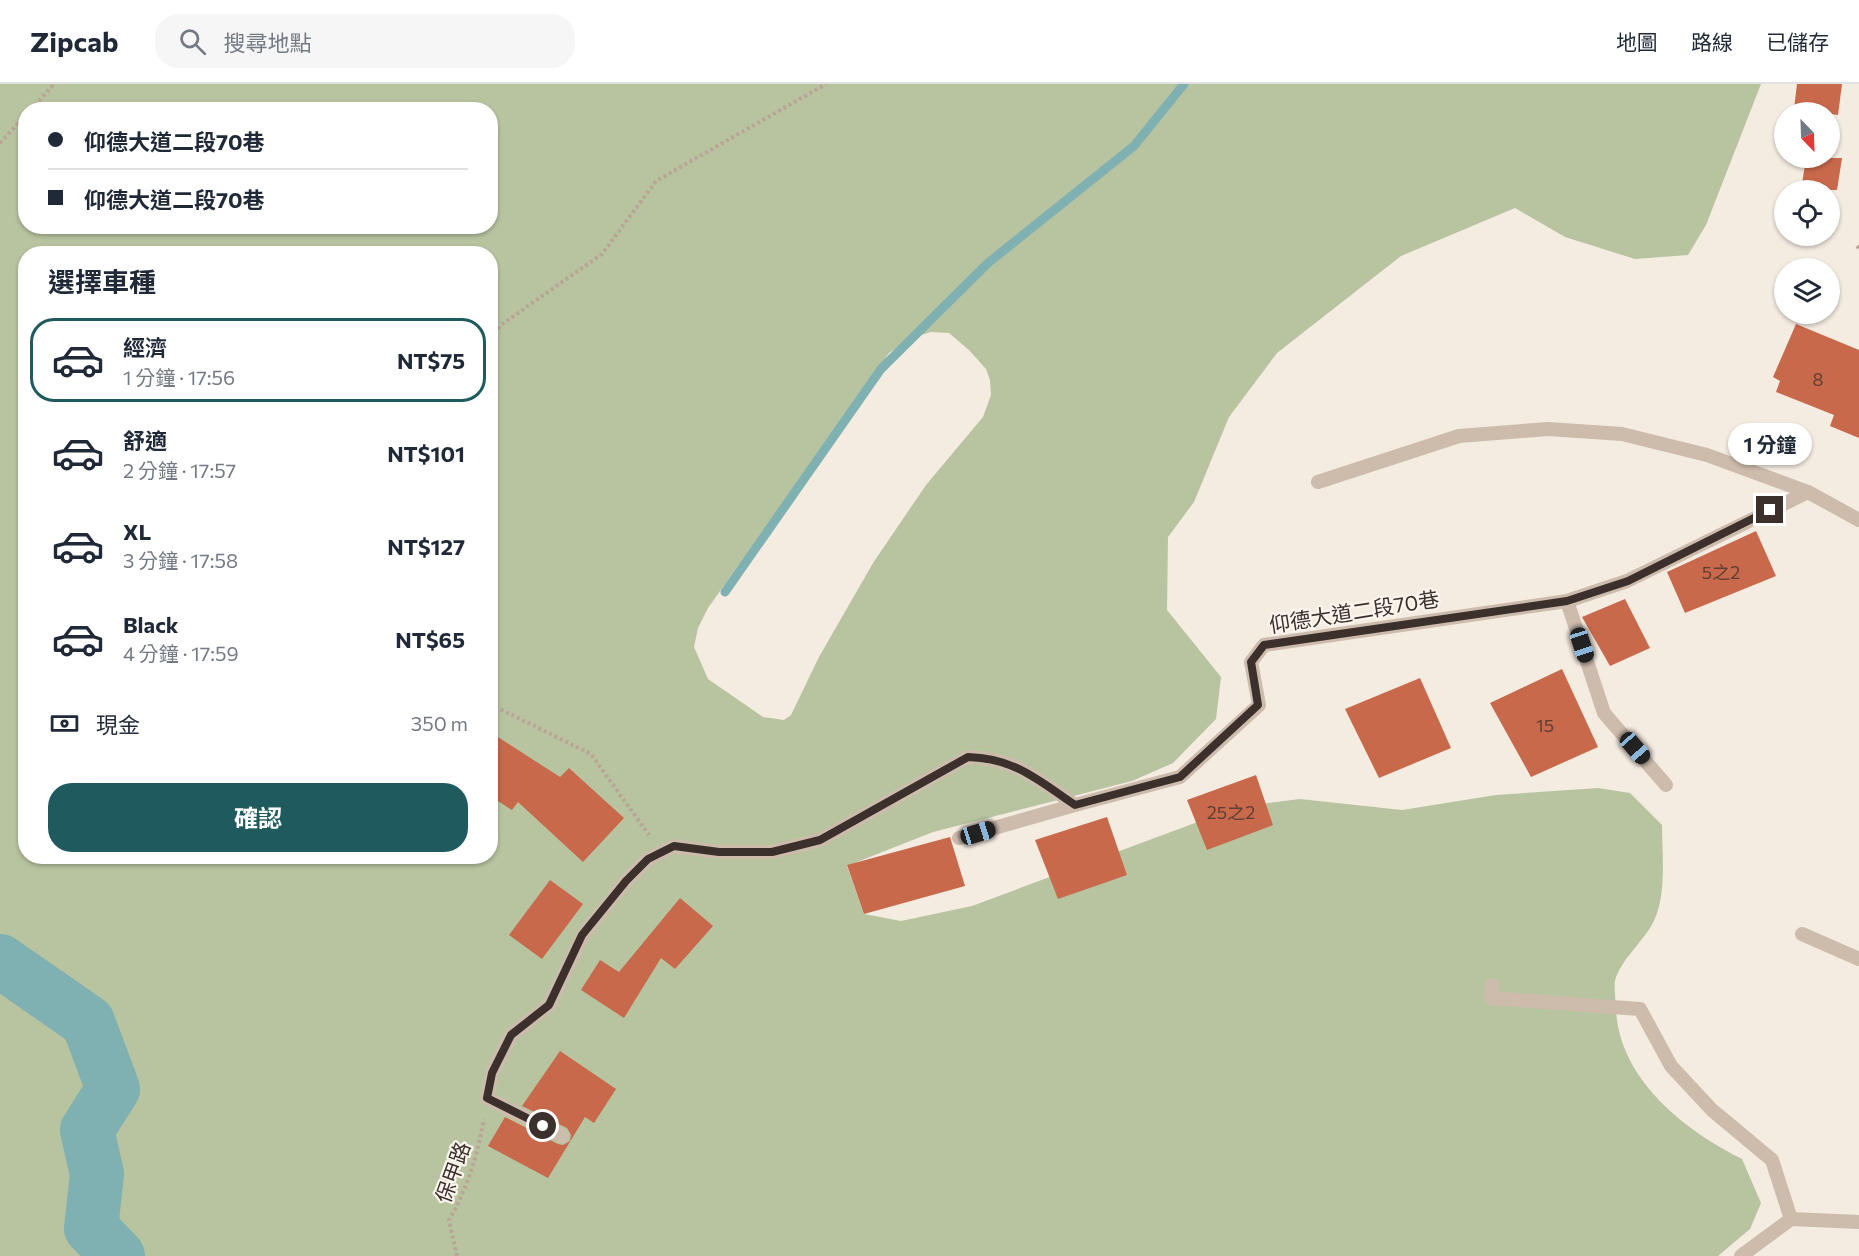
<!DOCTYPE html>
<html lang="zh-TW">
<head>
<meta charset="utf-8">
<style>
  :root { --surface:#fff; --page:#f6f6f7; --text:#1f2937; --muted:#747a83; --line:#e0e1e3; --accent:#1f5a5e }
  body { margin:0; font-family:Commissioner,"Noto Sans TC",sans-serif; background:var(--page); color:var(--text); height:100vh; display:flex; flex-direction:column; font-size:22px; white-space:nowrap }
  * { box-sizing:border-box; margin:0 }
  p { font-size:20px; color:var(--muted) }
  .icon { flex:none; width:33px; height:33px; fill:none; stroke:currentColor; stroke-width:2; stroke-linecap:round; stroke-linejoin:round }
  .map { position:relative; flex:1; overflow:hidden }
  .panel { position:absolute; left:18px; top:162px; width:480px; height:618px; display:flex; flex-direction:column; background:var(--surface); border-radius:24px; box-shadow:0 2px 4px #0004 }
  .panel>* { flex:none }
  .banner { position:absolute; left:18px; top:18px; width:480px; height:132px; border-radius:24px; box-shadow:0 2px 4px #0004; display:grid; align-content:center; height:132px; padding:0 30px; background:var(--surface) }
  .needle { width:39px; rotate:157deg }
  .buttons { position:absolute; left:1774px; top:18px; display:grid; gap:12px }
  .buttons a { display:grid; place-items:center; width:66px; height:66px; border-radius:50%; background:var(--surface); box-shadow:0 2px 4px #0004; font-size:30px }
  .end { position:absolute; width:27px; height:27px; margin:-14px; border:8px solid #3b302b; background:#fff; box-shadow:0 0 0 3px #fff }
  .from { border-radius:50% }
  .bubble { position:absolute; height:42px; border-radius:21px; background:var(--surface); box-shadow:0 2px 4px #0004; font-size:20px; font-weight:700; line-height:42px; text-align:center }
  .car { position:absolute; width:18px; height:36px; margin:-18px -9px; border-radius:8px; box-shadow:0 0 4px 2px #0007; background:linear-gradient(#222 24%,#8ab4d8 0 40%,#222 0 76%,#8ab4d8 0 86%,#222 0) }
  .banner b { display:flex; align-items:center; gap:21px; height:57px; font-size:22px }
  .banner b+b { border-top:2px solid var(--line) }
  .banner i { width:15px; height:15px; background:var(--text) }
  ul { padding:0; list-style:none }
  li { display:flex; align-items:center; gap:18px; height:84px; margin:0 12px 9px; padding:0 18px; border:3px solid transparent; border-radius:24px }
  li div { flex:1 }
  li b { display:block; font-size:22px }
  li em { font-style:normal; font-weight:700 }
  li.on { border-color:var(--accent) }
  li>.icon { width:54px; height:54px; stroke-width:1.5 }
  h2 { padding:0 30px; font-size:27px; line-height:72px }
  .pay { display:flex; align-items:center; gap:15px; height:66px; padding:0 30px; font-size:22px }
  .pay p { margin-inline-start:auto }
  .cta { display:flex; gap:12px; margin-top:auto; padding:12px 30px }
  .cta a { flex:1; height:69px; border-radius:24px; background:var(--accent); color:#fff; font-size:24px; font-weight:700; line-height:69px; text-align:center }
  header { display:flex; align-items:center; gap:36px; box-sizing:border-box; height:84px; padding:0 30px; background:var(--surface); border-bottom:2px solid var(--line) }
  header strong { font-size:28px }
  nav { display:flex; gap:33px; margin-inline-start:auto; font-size:21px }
  .search { width:420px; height:54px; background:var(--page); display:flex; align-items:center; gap:15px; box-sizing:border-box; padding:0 21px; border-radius:24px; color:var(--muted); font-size:22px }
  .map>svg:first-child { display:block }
  .green { fill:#b8c4a0; fill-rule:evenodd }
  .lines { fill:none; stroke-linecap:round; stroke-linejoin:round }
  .stream { stroke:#7fb0b2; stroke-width:9 }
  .river { stroke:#7fb0b2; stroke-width:54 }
  .building { fill:#c8694b }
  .path { stroke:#b9a596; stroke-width:4; stroke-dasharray:3 3; stroke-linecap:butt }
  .lane { stroke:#cdbbac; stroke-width:14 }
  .route { stroke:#3b302b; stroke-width:8 }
  .labels { text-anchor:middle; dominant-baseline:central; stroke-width:4.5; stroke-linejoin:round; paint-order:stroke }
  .number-label { font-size:18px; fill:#5e3e33 }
  .street-label { font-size:21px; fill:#3b302b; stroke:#fbf5ee }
</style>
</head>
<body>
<header>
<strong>Zipcab</strong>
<div class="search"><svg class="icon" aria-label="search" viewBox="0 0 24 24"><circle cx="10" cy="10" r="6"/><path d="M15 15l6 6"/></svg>搜尋地點</div>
<nav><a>地圖</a><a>路線</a><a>已儲存</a></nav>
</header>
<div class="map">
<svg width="1859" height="1172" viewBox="0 0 1859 1172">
  <rect width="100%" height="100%" fill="#f4ebe1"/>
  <!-- green -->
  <path class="green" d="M 0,0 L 1761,0 L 1706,141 L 1688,171 L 1635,175 L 1565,153 L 1515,124 L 1401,172 L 1277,269 L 1229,333 L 1194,418 L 1168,453 L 1167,526 L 1221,593 L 1216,635 L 1173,679 L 1132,697 L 933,748 L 847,782 L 864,830 L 901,837 L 972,822 L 1238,723 L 1300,715 L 1402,726 L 1496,711 L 1598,704 L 1630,709 L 1662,741 C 1662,773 1668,816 1650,844 C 1639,861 1623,875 1616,893 C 1613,901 1616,916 1616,925 C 1619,995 1684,1046 1742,1075 L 1761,1119 L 1750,1145 L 1718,1172 L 0,1172 ZM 26,26 L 490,26 L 490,142 L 26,142 ZM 26,170 L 490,170 L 490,772 L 26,772 ZM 931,248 L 949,249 L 969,266 L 986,285 L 990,296 L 991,311 L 983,333 L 926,401 L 873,479 L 819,573 L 791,631 L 784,636 L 763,633 L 708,595 L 694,563 L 698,544 L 708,524 L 889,269 L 911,254 Z"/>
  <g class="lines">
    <!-- stream -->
    <path class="stream" d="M 725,508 L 881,285 L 988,179 L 1134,62 L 1184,0"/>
    <!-- river -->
    <path class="river" d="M 0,877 L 88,938 L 113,1005 L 87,1046 L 97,1090 L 91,1144 L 118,1172"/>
  </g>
  <!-- building -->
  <g class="building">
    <path d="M 1797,0 L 1842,0 L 1838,31 L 1794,25 Z"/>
    <path d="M 1806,74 L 1842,74 L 1837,106 L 1801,106 Z"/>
    <path d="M 1796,240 L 1859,266 L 1859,354 L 1830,342 L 1834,331 L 1776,308 L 1780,297 L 1773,293 Z"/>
    <path d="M 1756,447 L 1776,492 L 1685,529 L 1667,488 Z"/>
    <path d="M 1625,515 L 1650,564 L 1610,582 L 1582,533 Z"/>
    <path d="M 1562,585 L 1598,663 L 1531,693 L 1490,619 Z"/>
    <path d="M 1420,594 L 1451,664 L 1379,694 L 1345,625 Z"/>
    <path d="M 490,648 L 560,693 L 569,684 L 624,734 L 583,778 L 518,718 L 512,726 L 490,712 Z"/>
    <path d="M 1256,691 L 1273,741 L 1207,766 L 1187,716 Z"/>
    <path d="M 1107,733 L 1127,791 L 1058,815 L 1035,756 Z"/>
    <path d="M 950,753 L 965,802 L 864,830 L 847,781 Z"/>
    <path d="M 550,796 L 583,820 L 542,875 L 509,851 Z"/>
    <path d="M 680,814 L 713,842 L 675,885 L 661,874 L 624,934 L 581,906 L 600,876 L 619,888 Z"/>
    <path d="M 560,967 L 616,1005 L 594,1039 L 585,1033 L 548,1094 L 488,1062 L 505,1033 L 558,1060 L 563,1061 L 570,1057 L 571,1051 L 567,1044 L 522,1022 Z"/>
  </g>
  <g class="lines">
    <!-- path -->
    <g class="path">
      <path d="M 31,26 L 54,0"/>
      <path d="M 0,59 L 26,31"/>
      <path d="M 1857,162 L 1859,164"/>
      <path d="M 490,254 L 501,241 L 602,170 L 656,97 L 826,0"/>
      <path d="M 490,620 L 591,670 L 649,751"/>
      <path d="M 457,1172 L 449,1136 C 468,1103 477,1072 484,1035"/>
    </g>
    <!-- lane -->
    <g class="lane">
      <path d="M 1318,398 L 1459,352 L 1548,345 L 1622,350 L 1707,371 L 1808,408"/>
      <path d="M 1567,517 L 1604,629 L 1666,701"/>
      <path d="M 959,754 L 1075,721"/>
      <path d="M 1802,850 L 1859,875"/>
      <path d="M 1492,901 L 1491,914 L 1640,925 L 1671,982 L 1712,1026 L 1772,1076 L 1791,1135"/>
      <path d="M 562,1052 L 487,1014 L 492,989 L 511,951 L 549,921 L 583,851 L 626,797 L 648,775 L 674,762 L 719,768 L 772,768 L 820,756 L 968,673 C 1015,674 1037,695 1075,721 L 1180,693 L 1259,621 L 1251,578 L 1264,561 L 1567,517 L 1627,497 L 1808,408 L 1859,436"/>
      <path d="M 1741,1172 L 1791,1135 L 1859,1138"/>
    </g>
  </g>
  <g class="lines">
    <!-- route -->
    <path class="route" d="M 543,1042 L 487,1014 L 492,989 L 511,951 L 549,921 L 582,851 L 626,797 L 648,775 L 674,762 L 719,768 L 772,768 L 820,756 L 968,673 C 1014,674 1038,696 1075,721 L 1180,693 L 1258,621 L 1251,578 L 1264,561 L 1567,517 L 1628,497 L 1770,426"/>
  </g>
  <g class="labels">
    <!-- number labels -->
    <g class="number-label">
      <text x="1818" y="295">8</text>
      <text x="1721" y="488">5之2</text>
      <text x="1545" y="641">15</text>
      <text x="1231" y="728">25之2</text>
    </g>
    <!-- street labels -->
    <g class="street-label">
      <text transform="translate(1354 527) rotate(-9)">仰德大道二段70巷</text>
      <text transform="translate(452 1088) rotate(-70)">保甲路</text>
    </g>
  </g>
</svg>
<div class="buttons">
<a><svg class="needle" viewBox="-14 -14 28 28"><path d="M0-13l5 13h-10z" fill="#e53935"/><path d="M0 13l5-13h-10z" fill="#747a83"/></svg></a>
<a><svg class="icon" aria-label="locate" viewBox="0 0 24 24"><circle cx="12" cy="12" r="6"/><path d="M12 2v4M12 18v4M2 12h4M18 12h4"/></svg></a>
<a><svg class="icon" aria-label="layers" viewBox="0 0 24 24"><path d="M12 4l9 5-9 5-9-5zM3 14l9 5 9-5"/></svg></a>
</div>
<i class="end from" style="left:543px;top:1042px"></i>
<i class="end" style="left:1770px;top:426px"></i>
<div class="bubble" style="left:1728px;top:339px;width:84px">1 分鐘</div>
<i class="car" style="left:1582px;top:561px;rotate:162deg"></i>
<i class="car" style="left:1635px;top:664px;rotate:139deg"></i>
<i class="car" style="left:978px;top:749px;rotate:73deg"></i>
<div class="banner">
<b><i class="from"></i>仰德大道二段70巷</b>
<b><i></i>仰德大道二段70巷</b>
</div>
<section class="panel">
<h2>選擇車種</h2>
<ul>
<li class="on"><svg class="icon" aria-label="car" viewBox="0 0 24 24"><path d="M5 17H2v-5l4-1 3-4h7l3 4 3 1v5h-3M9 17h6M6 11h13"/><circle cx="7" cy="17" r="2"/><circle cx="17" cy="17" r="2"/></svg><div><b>經濟</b><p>1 分鐘 · 17:56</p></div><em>NT$75</em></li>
<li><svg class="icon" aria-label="car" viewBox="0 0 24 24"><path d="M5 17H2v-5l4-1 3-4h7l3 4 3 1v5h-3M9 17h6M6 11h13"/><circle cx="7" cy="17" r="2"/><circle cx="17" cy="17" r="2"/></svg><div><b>舒適</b><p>2 分鐘 · 17:57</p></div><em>NT$101</em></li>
<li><svg class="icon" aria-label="car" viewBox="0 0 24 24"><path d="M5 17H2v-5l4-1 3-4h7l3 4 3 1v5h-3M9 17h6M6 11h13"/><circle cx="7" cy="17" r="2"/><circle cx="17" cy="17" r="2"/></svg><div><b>XL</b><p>3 分鐘 · 17:58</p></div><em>NT$127</em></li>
<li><svg class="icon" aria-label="car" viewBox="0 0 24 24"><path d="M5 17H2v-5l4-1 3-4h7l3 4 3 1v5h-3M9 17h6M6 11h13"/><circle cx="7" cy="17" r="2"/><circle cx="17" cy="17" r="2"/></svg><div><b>Black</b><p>4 分鐘 · 17:59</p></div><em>NT$65</em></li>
</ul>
<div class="pay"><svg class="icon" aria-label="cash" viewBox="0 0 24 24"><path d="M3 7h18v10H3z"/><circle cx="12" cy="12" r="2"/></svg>現金<p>350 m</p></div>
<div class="cta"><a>確認</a></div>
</section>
</div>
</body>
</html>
